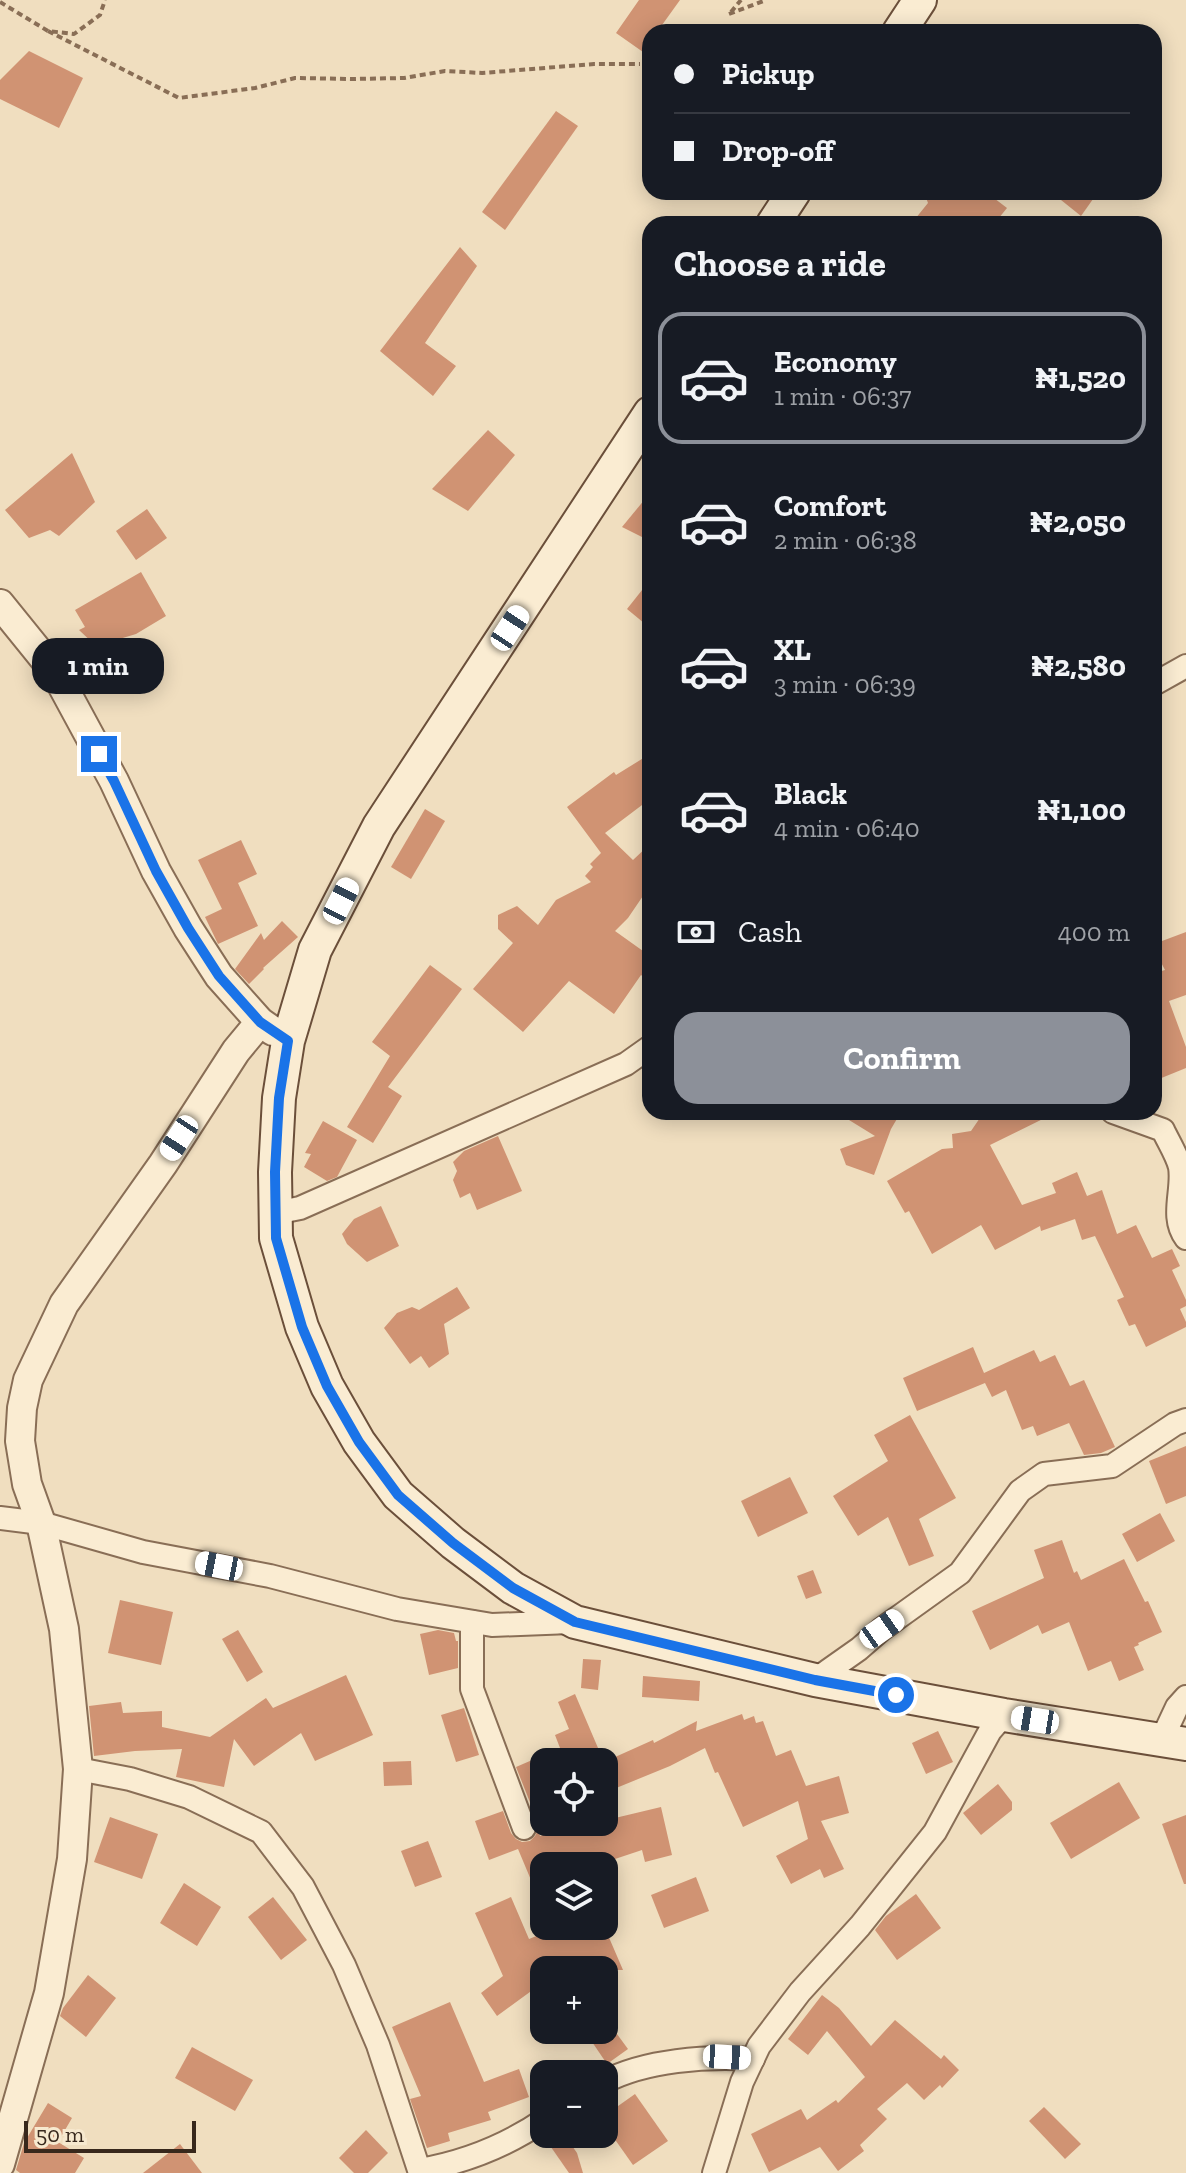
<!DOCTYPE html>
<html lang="en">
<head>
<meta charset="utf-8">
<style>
  :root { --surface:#171b24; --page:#20242c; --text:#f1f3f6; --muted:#9ea1a6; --line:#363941; --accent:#8c9099 }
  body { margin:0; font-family:"Zilla Slab",serif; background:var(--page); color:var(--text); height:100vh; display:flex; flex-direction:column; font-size:30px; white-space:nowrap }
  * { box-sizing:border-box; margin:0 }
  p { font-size:26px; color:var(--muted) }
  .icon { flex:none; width:44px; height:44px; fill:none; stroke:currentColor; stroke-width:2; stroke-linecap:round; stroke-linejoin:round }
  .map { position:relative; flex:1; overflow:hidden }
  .side { position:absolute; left:642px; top:216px; width:520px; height:904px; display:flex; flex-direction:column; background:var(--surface); border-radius:24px; box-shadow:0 4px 20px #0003 }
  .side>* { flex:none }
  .guide { position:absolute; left:642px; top:24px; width:520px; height:176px; border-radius:24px; box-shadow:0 4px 20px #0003; display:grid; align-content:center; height:176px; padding:0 32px; background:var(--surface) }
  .fabs { position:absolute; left:530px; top:1748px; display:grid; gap:16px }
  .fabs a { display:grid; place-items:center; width:88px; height:88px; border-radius:16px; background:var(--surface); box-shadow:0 4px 20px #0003; font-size:40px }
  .scale { position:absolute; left:24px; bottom:20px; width:172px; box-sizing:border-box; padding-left:8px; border:4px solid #38281c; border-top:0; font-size:22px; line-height:28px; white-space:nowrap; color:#38281c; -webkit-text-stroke:6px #f7e9cf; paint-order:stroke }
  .end { position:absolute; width:36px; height:36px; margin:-18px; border:10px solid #1a73e8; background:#fff; box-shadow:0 0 0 4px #fff }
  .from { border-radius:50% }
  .bubble { position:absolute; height:56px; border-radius:24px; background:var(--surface); box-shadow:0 4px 20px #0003; font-size:26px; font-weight:800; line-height:56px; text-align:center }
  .car { position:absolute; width:24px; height:48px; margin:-24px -12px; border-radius:10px; box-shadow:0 0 6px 2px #0007; background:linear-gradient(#fff 24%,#345 0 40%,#fff 0 76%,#345 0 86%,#fff 0) }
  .guide b { display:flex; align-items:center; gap:28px; height:76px; font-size:30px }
  .guide b+b { border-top:2px solid var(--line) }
  .guide i { width:20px; height:20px; background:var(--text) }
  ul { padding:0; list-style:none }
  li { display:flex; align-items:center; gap:24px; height:132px; margin:0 16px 12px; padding:0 16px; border:4px solid transparent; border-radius:24px }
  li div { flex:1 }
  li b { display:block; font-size:30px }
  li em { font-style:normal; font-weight:800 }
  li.active { border-color:var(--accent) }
  li>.icon { width:72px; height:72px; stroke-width:1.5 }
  h2 { padding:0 32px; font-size:36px; line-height:96px }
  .pay { display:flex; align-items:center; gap:20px; height:88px; padding:0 32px; font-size:30px }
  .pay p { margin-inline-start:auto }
  .button { display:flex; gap:16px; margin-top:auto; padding:16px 32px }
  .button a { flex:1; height:92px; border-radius:24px; background:var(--accent); color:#fff; font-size:32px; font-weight:800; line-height:92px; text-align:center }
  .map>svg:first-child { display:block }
  .building { fill:#d09373 }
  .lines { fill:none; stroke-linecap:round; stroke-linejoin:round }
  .minor-casing { stroke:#896e56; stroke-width:26 }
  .tertiary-casing { stroke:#896e56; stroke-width:32 }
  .secondary-casing { stroke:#6b4f3a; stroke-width:36 }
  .path { stroke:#896e56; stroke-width:4; stroke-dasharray:6 4; stroke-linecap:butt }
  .minor { stroke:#faecd2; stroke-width:22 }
  .tertiary { stroke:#faecd2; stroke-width:28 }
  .secondary { stroke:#faecd2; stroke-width:32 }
  .route { stroke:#1a73e8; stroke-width:10 }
</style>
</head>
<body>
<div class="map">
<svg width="1186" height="2173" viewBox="0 0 1186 2173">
  <rect width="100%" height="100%" fill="#f0debf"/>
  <!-- building -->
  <g class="building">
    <path d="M 639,0 L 680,0 L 657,32 L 650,32 L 650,42 L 643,52 L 616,33 Z"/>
    <path d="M 29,51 L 83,78 L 59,128 L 0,99 L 0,80 Z"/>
    <path d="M 556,111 L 578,126 L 505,230 L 482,212 Z"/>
    <path d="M 924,192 L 986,192 L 1007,208 L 994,224 L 911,224 L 928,203 Z"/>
    <path d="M 1051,192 L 1098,192 L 1081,216 Z"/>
    <path d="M 460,247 L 477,266 L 425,343 L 456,366 L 433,396 L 380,351 Z"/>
    <path d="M 488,430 L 515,455 L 468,511 L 432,489 Z"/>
    <path d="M 72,453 L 95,502 L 59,536 L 50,530 L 29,538 L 5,510 Z"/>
    <path d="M 650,493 L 650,541 L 622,527 Z"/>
    <path d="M 147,509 L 167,538 L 136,560 L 116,531 Z"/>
    <path d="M 141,572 L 166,616 L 136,634 L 96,646 L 79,630 L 85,627 L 75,610 Z"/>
    <path d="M 650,580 L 650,628 L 627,609 Z"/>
    <path d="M 650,754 L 650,799 L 605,833 L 633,860 L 650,844 L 650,869 L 645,893 L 628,918 L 615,931 L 650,956 L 650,982 L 641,975 L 614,1014 L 569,981 L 523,1032 L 473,989 L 513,943 L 498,929 L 498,915 L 517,906 L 538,925 L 556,900 L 591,882 L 585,876 L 593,867 L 590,864 L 601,853 L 567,807 L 614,772 L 616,775 Z"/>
    <path d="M 425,809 L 445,821 L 411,879 L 391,867 Z"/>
    <path d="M 241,840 L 257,874 L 238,883 L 258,926 L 218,944 L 205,917 L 222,909 L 198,860 Z"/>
    <path d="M 282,921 L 298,937 L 263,968 L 264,969 L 249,984 L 235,969 L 261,933 L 264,940 Z"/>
    <path d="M 1186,932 L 1186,995 L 1169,1001 L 1186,1047 L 1186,1068 L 1154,1081 L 1154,967 L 1156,966 L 1158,972 L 1165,970 L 1154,949 L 1154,944 Z"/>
    <path d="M 430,965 L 462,989 L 388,1087 L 402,1096 L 373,1143 L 347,1127 L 390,1056 L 372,1042 Z"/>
    <path d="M 836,1112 L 901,1112 L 891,1129 L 874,1175 L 846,1165 L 840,1149 L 875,1136 Z"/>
    <path d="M 984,1112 L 1057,1112 L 990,1145 L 1022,1205 L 1056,1193 L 1052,1183 L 1077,1172 L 1087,1196 L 1102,1190 L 1117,1234 L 1136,1225 L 1152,1258 L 1172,1249 L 1180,1266 L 1172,1270 L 1186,1300 L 1186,1306 L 1180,1309 L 1186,1322 L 1186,1327 L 1146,1347 L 1135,1324 L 1129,1326 L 1117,1300 L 1124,1297 L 1095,1236 L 1082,1240 L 1075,1219 L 1041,1231 L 1040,1226 L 995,1250 L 981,1225 L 932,1254 L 909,1211 L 905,1213 L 887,1181 L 942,1149 L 953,1148 L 952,1134 L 971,1131 Z"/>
    <path d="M 323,1121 L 357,1140 L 337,1177 L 327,1181 L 304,1167 L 311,1154 L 305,1153 Z"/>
    <path d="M 498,1136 L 522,1191 L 477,1210 L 470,1193 L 460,1198 L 453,1180 L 457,1171 L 453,1162 L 464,1151 Z"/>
    <path d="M 381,1206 L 399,1246 L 367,1262 L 347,1244 L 342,1234 L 354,1219 Z"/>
    <path d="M 457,1287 L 470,1308 L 444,1324 L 449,1354 L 429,1368 L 421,1356 L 410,1364 L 384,1328 L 397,1313 L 412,1307 L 419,1310 Z"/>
    <path d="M 973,1347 L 984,1373 L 1034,1350 L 1040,1362 L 1055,1355 L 1070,1386 L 1084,1380 L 1115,1447 L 1101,1453 L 1084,1455 L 1069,1423 L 1037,1436 L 1033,1426 L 1022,1430 L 1006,1390 L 992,1397 L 985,1383 L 917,1411 L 903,1378 Z"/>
    <path d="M 910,1415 L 956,1498 L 919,1519 L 934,1556 L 909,1566 L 888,1517 L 858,1536 L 833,1496 L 888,1461 L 874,1435 Z"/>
    <path d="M 1186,1446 L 1186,1496 L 1166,1504 L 1149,1461 Z"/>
    <path d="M 790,1477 L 808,1513 L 758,1537 L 741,1501 Z"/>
    <path d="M 1160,1513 L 1175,1541 L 1137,1562 L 1122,1534 Z"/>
    <path d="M 1062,1540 L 1074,1573 L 1077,1571 L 1081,1580 L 1124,1559 L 1145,1602 L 1148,1601 L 1162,1632 L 1138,1643 L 1139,1645 L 1134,1647 L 1144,1670 L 1119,1681 L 1111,1661 L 1088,1671 L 1069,1622 L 1042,1634 L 1038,1625 L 990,1650 L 972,1611 L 1044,1578 L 1034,1550 Z"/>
    <path d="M 813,1570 L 822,1593 L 806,1599 L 797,1576 Z"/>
    <path d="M 120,1600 L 173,1612 L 161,1665 L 108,1653 Z"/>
    <path d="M 238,1630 L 263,1672 L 247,1682 L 222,1639 Z"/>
    <path d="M 438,1630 L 454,1633 L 456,1641 L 458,1641 L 458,1668 L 429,1675 L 420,1634 Z"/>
    <path d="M 583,1659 L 601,1660 L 598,1690 L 581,1688 Z"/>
    <path d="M 346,1675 L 373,1735 L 315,1761 L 301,1733 L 254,1766 L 234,1739 L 224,1787 L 176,1777 L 182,1749 L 135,1751 L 94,1756 L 89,1706 L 121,1702 L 123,1713 L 162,1711 L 162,1727 L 210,1737 L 266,1698 L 273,1708 Z"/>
    <path d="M 643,1676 L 700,1681 L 699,1701 L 642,1697 Z"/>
    <path d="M 575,1694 L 604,1762 L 544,1762 L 544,1835 L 661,1807 L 672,1855 L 645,1862 L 642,1850 L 603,1863 L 604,1866 L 544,1866 L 544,1911 L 518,1849 L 489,1860 L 475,1821 L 503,1811 L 511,1833 L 516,1839 L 522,1842 L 530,1841 L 535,1836 L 538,1830 L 540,1836 L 543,1835 L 516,1767 L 560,1748 L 555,1735 L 569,1729 L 558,1702 Z"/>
    <path d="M 464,1708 L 479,1755 L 456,1762 L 441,1715 Z"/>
    <path d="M 742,1714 L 744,1720 L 754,1716 L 756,1723 L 763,1721 L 776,1756 L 791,1750 L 806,1786 L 839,1776 L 849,1813 L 821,1821 L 844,1869 L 824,1878 L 820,1869 L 791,1884 L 776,1856 L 808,1839 L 798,1801 L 743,1827 L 718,1772 L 715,1773 L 705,1748 L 670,1766 L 604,1793 L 604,1762 L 653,1740 L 654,1743 L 697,1721 L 696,1731 Z"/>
    <path d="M 938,1731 L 953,1762 L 926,1774 L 912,1743 Z"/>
    <path d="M 411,1761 L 412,1785 L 384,1786 L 383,1762 Z"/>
    <path d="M 1119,1782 L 1140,1818 L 1071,1859 L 1050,1823 Z"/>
    <path d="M 998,1784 L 1012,1802 L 1012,1810 L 981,1835 L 963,1813 Z"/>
    <path d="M 1186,1815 L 1186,1884 L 1184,1884 L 1162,1824 Z"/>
    <path d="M 110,1817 L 158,1834 L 142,1879 L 94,1862 Z"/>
    <path d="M 428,1841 L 442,1877 L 415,1887 L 401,1851 Z"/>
    <path d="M 696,1877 L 709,1911 L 664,1928 L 651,1895 Z"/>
    <path d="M 184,1883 L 221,1907 L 197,1946 L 160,1923 Z"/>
    <path d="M 916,1894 L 941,1928 L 897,1960 L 875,1930 L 886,1916 Z"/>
    <path d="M 273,1897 L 307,1940 L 281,1960 L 248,1917 Z"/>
    <path d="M 511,1897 L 529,1939 L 561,1926 L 604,1926 L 623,1970 L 575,1970 L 571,1960 L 553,1970 L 544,1970 L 544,1975 L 530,1983 L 534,1989 L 497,2016 L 481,1993 L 503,1976 L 475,1913 Z"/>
    <path d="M 88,1975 L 116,1998 L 86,2037 L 60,2016 L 63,2008 Z"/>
    <path d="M 822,1995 L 839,2008 L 871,2046 L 895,2020 L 941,2059 L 944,2055 L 959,2070 L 942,2088 L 940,2085 L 924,2100 L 907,2083 L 877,2109 L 887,2119 L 860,2145 L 864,2151 L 838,2171 L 820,2147 L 769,2172 L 751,2134 L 801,2109 L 807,2120 L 836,2100 L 838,2103 L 865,2077 L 827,2031 L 808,2055 L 788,2039 Z"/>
    <path d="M 450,2002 L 484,2082 L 519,2069 L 529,2097 L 488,2112 L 491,2120 L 448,2133 L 450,2141 L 427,2148 L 410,2099 L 421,2096 L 392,2027 Z"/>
    <path d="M 584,2030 L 614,2030 L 628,2049 L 607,2064 Z"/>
    <path d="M 192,2047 L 253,2080 L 235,2111 L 175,2078 Z"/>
    <path d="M 635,2094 L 668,2141 L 633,2165 L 604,2124 L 604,2116 Z"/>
    <path d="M 48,2103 L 72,2118 L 58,2142 L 84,2158 L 75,2173 L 20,2173 L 16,2170 L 24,2143 Z"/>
    <path d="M 1044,2107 L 1081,2144 L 1065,2159 L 1029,2121 Z"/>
    <path d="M 366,2130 L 388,2153 L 368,2173 L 354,2173 L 339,2158 Z"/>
    <path d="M 548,2134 L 564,2134 L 577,2153 L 583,2173 L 569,2173 L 544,2137 Z"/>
    <path d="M 180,2144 L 202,2173 L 143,2173 Z"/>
  </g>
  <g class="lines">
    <!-- minor casing -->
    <g class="minor-casing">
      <g id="minor">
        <path d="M 1154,684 L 1186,666"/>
        <path d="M 1113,1112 L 1163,1130 C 1168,1141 1177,1155 1180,1167 C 1184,1190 1170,1217 1186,1238"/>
        <path d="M 275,1213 L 300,1208 L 626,1064 L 650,1047"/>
        <path d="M 0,1518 L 41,1523 L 143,1552 L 270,1576 L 397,1609 L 492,1625 L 571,1622"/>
        <path d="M 472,1622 L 472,1689 L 524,1828"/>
        <path d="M 815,1680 L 859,1649 L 882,1629 L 960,1573 L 1020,1491 L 1044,1474 L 1112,1466 L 1175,1424 L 1186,1420"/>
        <path d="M 1162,1739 L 1177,1707 L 1186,1697"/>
        <path d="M 78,1769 L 130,1779 L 189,1797 L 261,1832 L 303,1887 L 344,1965 L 378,2045 L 420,2173"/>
        <path d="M 604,2082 C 646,2060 706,2056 753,2059"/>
        <path d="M 420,2170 C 466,2162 506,2146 544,2120"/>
        <path d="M 714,2173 L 742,2082 L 759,2046 L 800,1992 L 860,1926 L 935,1832 L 990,1731 L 1004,1715"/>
      </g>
    </g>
    <!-- tertiary casing -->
    <g class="tertiary-casing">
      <g id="tertiary">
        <path d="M 0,604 L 55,672 L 114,781 L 156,871 L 188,928 L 219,976 L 260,1022 L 273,1031"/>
        <path d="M 0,2164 L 49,1993 L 72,1859 L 78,1769 L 64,1629 L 41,1523 L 27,1484 L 20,1441 L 22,1408 L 28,1380 L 64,1304 L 163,1164 L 236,1051 L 260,1022"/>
      </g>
    </g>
    <!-- secondary casing -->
    <g class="secondary-casing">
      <g id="secondary">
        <path d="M 899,32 L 920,0"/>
        <path d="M 773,224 L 794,192"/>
        <path d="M 650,413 L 379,826 L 315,950 L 288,1041 L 279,1098 L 275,1172 L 276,1238 L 302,1327 L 327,1386 L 359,1442 L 398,1495 L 453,1543 L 513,1588 L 575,1622 L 815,1680 L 1004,1715 L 1186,1744"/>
      </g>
    </g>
    <!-- path -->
    <g class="path">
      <path d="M 0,2 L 48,31 L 74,34 L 100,15 L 105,0"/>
      <path d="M 731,12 L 741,0"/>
      <path d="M 729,14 L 766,0"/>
      <path d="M 48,31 L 179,98 L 255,88 L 295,78 L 353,79 L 404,78 L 445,71 L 482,73 L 594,64 L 640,64"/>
    </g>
    <!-- minor -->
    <use href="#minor" class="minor"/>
    <!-- tertiary -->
    <use href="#tertiary" class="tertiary"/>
    <!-- secondary -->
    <use href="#secondary" class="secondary"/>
  </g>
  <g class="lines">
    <!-- route -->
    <path class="route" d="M 99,754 L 114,781 L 156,871 L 188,928 L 219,976 L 260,1022 L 288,1041 L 279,1098 L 275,1172 L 276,1238 L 302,1327 L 327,1386 L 359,1442 L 398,1495 L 453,1543 L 513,1588 L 575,1622 L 815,1680 L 896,1695"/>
  </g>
</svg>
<div class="fabs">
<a><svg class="icon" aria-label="locate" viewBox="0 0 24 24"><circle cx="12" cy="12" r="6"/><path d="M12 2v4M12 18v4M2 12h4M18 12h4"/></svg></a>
<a><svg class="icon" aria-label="layers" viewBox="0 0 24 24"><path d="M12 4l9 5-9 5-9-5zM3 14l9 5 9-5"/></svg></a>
<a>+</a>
<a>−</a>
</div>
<div class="scale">50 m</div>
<i class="end from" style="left:896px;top:1695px"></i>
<i class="end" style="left:99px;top:754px"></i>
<div class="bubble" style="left:32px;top:638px;width:132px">1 min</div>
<i class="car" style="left:510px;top:628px;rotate:33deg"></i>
<i class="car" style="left:341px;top:901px;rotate:27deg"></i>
<i class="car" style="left:179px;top:1138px;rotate:213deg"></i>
<i class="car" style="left:219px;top:1566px;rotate:281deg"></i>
<i class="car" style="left:882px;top:1629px;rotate:55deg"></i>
<i class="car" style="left:1035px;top:1720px;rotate:279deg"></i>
<i class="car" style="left:727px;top:2057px;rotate:93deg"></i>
<div class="guide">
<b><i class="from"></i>Pickup</b>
<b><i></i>Drop-off</b>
</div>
<section class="side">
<h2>Choose a ride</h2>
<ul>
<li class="active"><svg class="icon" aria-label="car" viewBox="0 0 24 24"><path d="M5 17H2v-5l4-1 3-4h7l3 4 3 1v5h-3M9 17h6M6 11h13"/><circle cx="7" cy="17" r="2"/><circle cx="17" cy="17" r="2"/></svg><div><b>Economy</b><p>1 min · 06:37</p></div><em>₦1,520</em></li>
<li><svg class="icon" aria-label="car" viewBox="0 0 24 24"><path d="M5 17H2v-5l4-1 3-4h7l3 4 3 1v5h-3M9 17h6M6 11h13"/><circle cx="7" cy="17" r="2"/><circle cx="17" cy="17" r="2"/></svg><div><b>Comfort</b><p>2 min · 06:38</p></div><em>₦2,050</em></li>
<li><svg class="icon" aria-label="car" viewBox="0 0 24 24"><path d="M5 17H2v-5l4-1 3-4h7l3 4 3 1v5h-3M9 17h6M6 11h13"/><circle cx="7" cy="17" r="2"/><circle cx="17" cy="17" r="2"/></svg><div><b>XL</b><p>3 min · 06:39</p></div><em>₦2,580</em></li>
<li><svg class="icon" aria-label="car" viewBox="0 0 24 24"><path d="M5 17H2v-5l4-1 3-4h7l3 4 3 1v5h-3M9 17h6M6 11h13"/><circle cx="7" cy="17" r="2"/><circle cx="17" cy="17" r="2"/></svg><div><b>Black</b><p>4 min · 06:40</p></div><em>₦1,100</em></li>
</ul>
<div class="pay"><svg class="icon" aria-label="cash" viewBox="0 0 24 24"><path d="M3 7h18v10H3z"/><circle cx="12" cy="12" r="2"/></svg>Cash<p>400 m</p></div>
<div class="button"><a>Confirm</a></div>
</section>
</div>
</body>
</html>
